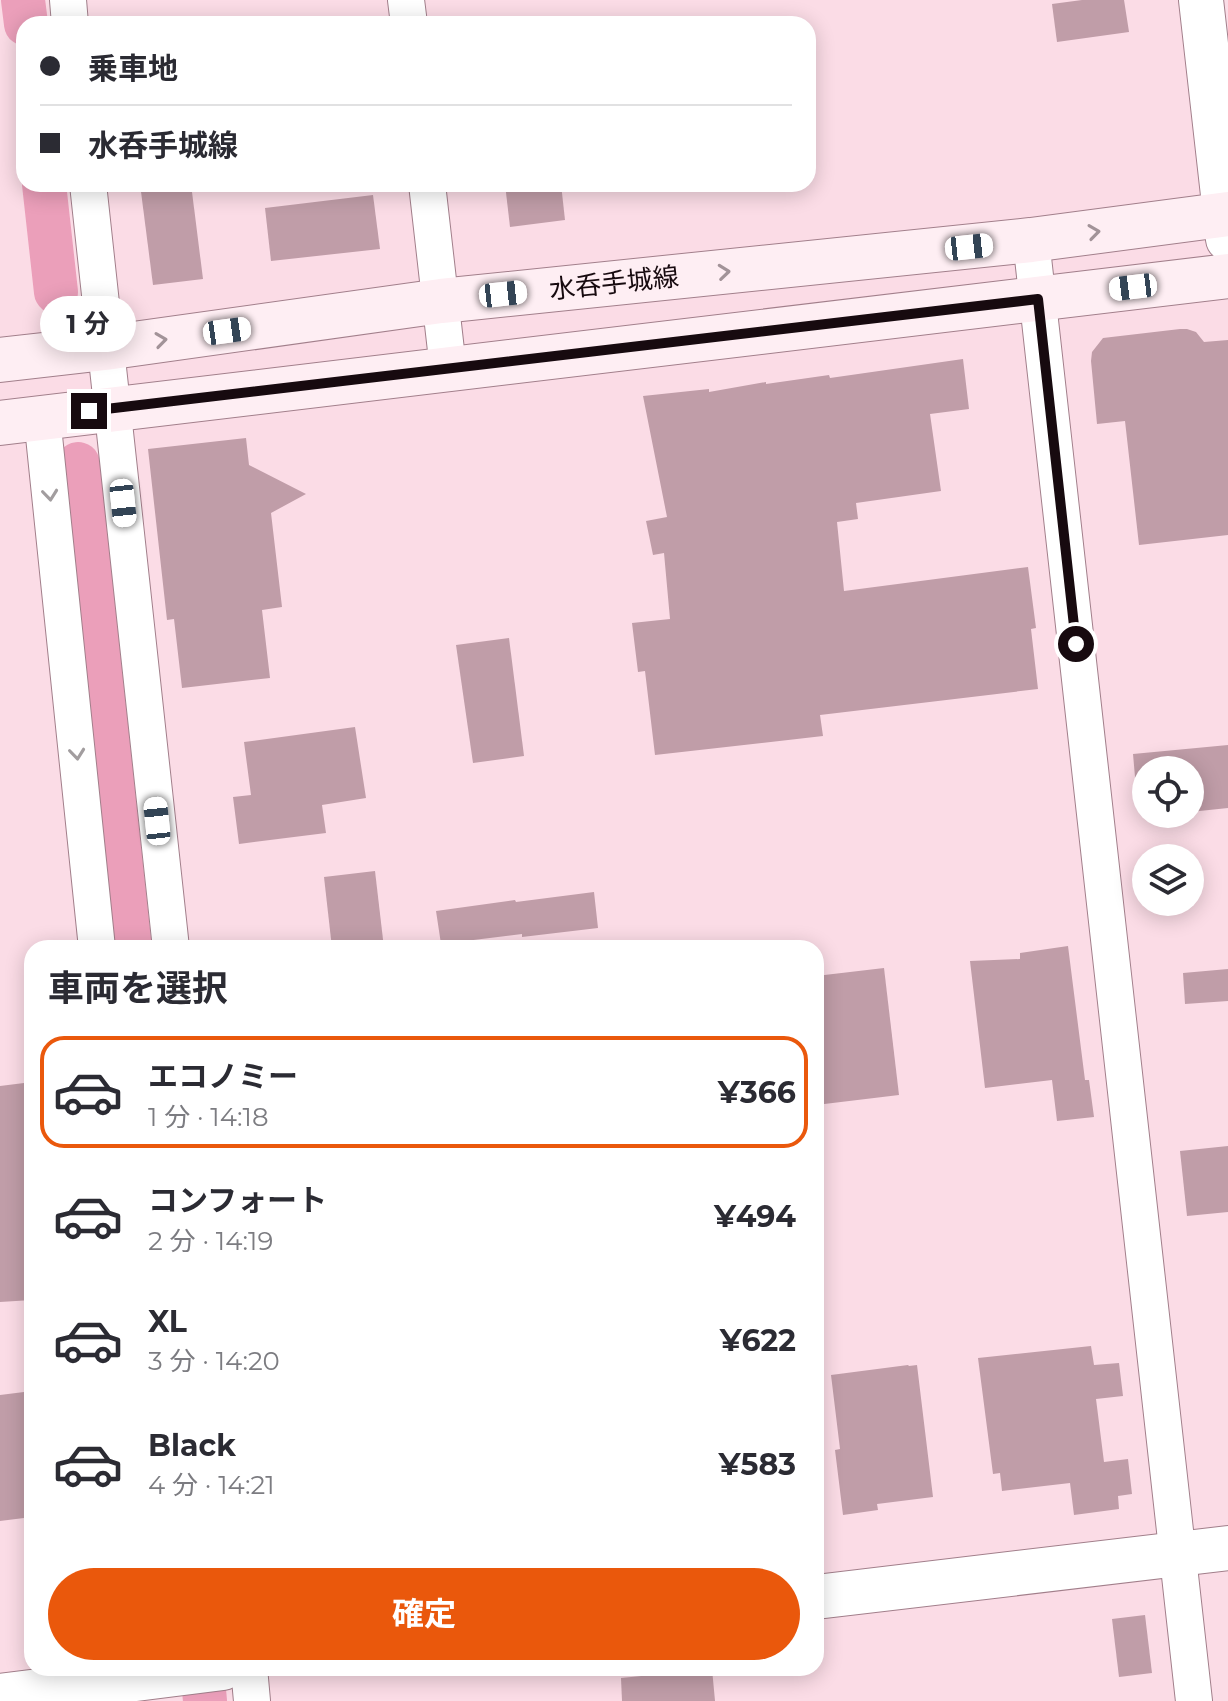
<!DOCTYPE html>
<html lang="ja">
<head>
<meta charset="utf-8">
<style>
  :root { --surface:#fff; --page:#f2f2f3; --text:#2b2b33; --muted:#7c7c81; --line:#e1e1e2; --accent:#ea580c }
  body { margin:0; font-family:Montserrat,"Noto Sans JP",sans-serif; background:var(--page); color:var(--text); height:100vh; display:flex; flex-direction:column; font-size:30px; white-space:nowrap }
  * { box-sizing:border-box; margin:0 }
  p { font-size:26px; color:var(--muted) }
  .icon { flex:none; width:44px; height:44px; fill:none; stroke:currentColor; stroke-width:2; stroke-linecap:round; stroke-linejoin:round }
  .map { position:relative; flex:1; overflow:hidden }
  .drawer { position:absolute; left:24px; top:940px; width:800px; height:736px; display:flex; flex-direction:column; background:var(--surface); border-radius:24px; box-shadow:0 4px 20px #0003 }
  .drawer>* { flex:none }
  .guide { position:absolute; left:16px; top:16px; width:800px; height:176px; border-radius:24px; box-shadow:0 4px 20px #0003; display:grid; align-content:center; height:176px; padding:0 24px; background:var(--surface) }
  .fabs { position:absolute; left:1132px; top:756px; display:grid; gap:16px }
  .fabs a { display:grid; place-items:center; width:72px; height:72px; border-radius:50%; background:var(--surface); box-shadow:0 4px 20px #0003; font-size:40px }
  .end { position:absolute; width:36px; height:36px; margin:-18px; border:10px solid #170a0f; background:#fff; box-shadow:0 0 0 4px #fff }
  .from { border-radius:50% }
  .bubble { position:absolute; height:56px; border-radius:28px; background:var(--surface); box-shadow:0 4px 20px #0003; font-size:26px; font-weight:700; line-height:56px; text-align:center }
  .car { position:absolute; width:24px; height:48px; margin:-24px -12px; border-radius:10px; box-shadow:0 0 6px 2px #0007; background:linear-gradient(#fff 24%,#345 0 40%,#fff 0 76%,#345 0 86%,#fff 0) }
  .guide b { display:flex; align-items:center; gap:28px; height:76px; font-size:30px }
  .guide b+b { border-top:2px solid var(--line) }
  .guide i { width:20px; height:20px; background:var(--text) }
  ul { padding:0; list-style:none }
  li { display:flex; align-items:center; gap:24px; height:112px; margin:0 16px 12px; padding:0 8px; border:4px solid transparent; border-radius:24px }
  li div { flex:1 }
  li b { display:block; font-size:30px }
  li em { font-style:normal; font-weight:700 }
  li.selected { border-color:var(--accent) }
  li>.icon { width:72px; height:72px; stroke-width:1.5 }
  h2 { padding:0 24px; font-size:36px; line-height:96px }
  .button { display:flex; gap:16px; margin-top:auto; padding:16px 24px }
  .button a { flex:1; height:92px; border-radius:48px; background:var(--accent); color:#fff; font-size:32px; font-weight:700; line-height:92px; text-align:center }
  .map>svg:first-child { display:block }
  .lines { fill:none; stroke-linecap:round; stroke-linejoin:round }
  .canal { stroke:#eb9fba; stroke-width:44 }
  .building { fill:#c09da8 }
  .minor-casing { stroke:#a27f8b; stroke-width:38 }
  .tertiary-casing { stroke:#a27f8b; stroke-width:46 }
  .secondary-casing { stroke:#a27f8b; stroke-width:46 }
  .minor { stroke:#fff; stroke-width:36 }
  .tertiary { stroke:#fff; stroke-width:44 }
  .secondary { stroke:#feeef3; stroke-width:44 }
  .oneway { stroke:#a29398 }
  .oneway2 { stroke:#a29d9f }
  .route { stroke:#170a0f; stroke-width:10 }
  .labels { text-anchor:middle; dominant-baseline:central; stroke-width:8; stroke-linejoin:round; paint-order:stroke }
  .street-label { font-size:26px; fill:#170a0f; stroke:#feeef3 }
</style>
</head>
<body>
<div class="map">
<svg width="1228" height="1701" viewBox="0 0 1228 1701">
  <rect width="100%" height="100%" fill="#fbdce6"/>
  <g class="lines">
    <!-- canal -->
    <g class="canal">
      <path d="M 23,0 L 26,24"/>
      <path d="M 44,184 L 56,292"/>
      <path d="M 78,464 L 130,948"/>
      <path d="M 202,1668 L 205,1701"/>
    </g>
  </g>
  <!-- building -->
  <g class="building">
    <path d="M 1082,0 L 1124,0 L 1129,32 L 1057,42 L 1052,4 Z"/>
    <path d="M 140,184 L 191,184 L 203,279 L 153,285 Z"/>
    <path d="M 505,184 L 561,184 L 565,220 L 510,227 Z"/>
    <path d="M 373,195 L 380,249 L 271,261 L 265,208 Z"/>
    <path d="M 1180,329 L 1187,329 L 1196,332 L 1204,342 L 1228,340 L 1228,535 L 1139,545 L 1125,421 L 1097,424 L 1091,361 L 1092,352 L 1103,338 Z"/>
    <path d="M 963,359 L 969,409 L 930,414 L 941,491 L 856,503 L 858,519 L 837,522 L 844,591 L 1028,567 L 1036,628 L 1031,629 L 1038,689 L 820,715 L 823,736 L 655,755 L 645,671 L 638,672 L 632,623 L 670,619 L 664,553 L 653,555 L 646,521 L 667,517 L 643,396 L 709,389 L 709,392 L 766,382 L 766,384 L 829,375 L 830,378 Z"/>
    <path d="M 246,438 L 249,465 L 306,494 L 271,513 L 282,607 L 262,610 L 270,678 L 182,688 L 174,619 L 167,620 L 148,449 Z"/>
    <path d="M 509,638 L 524,756 L 473,763 L 456,645 Z"/>
    <path d="M 355,727 L 366,798 L 322,805 L 326,833 L 239,844 L 233,797 L 251,795 L 244,742 Z"/>
    <path d="M 1228,745 L 1228,808 L 1190,812 L 1190,770 L 1146,770 L 1146,810 L 1138,811 L 1133,754 Z"/>
    <path d="M 375,871 L 384,948 L 332,948 L 324,877 Z"/>
    <path d="M 594,892 L 598,928 L 522,937 L 522,934 L 441,944 L 436,911 L 515,900 L 516,902 Z"/>
    <path d="M 1068,946 L 1085,1080 L 1089,1080 L 1094,1117 L 1057,1121 L 1052,1080 L 985,1088 L 970,961 L 1020,959 L 1020,953 Z"/>
    <path d="M 884,968 L 899,1095 L 816,1105 L 816,976 Z"/>
    <path d="M 1228,969 L 1228,1001 L 1185,1004 L 1183,973 Z"/>
    <path d="M 32,1082 L 32,1300 L 0,1302 L 0,1086 Z"/>
    <path d="M 1228,1146 L 1228,1212 L 1187,1216 L 1180,1151 Z"/>
    <path d="M 1091,1346 L 1094,1365 L 1119,1363 L 1123,1396 L 1096,1399 L 1104,1462 L 1128,1459 L 1132,1494 L 1118,1496 L 1119,1509 L 1074,1515 L 1070,1483 L 1002,1491 L 1000,1473 L 993,1474 L 978,1358 Z"/>
    <path d="M 908,1365 L 909,1366 L 917,1365 L 933,1497 L 877,1504 L 878,1510 L 843,1515 L 835,1450 L 840,1449 L 831,1375 Z"/>
    <path d="M 32,1391 L 32,1517 L 0,1521 L 0,1395 Z"/>
    <path d="M 1145,1615 L 1152,1673 L 1119,1677 L 1112,1619 Z"/>
    <path d="M 712,1669 L 715,1701 L 622,1701 L 621,1678 Z"/>
  </g>
  <g class="lines">
    <!-- minor casing -->
    <g class="minor-casing">
      <g id="minor">
        <path d="M 68,0 L 70,24"/>
        <path d="M 406,0 L 409,24"/>
        <path d="M 88,184 L 171,948"/>
        <path d="M 427,184 L 448,368"/>
        <path d="M 1031,240 L 1194,1701"/>
        <path d="M 42,417 L 97,948"/>
        <path d="M 249,1668 L 252,1701"/>
      </g>
    </g>
    <!-- tertiary casing -->
    <g class="tertiary-casing">
      <g id="tertiary">
        <path d="M 1201,0 L 1228,239"/>
        <path d="M 816,1597 L 1228,1548"/>
        <path d="M 0,1696 L 223,1668"/>
      </g>
    </g>
    <!-- secondary casing -->
    <g class="secondary-casing">
      <g id="secondary">
        <path d="M 0,360 L 105,348 L 441,301 L 1031,240 L 1228,214"/>
        <path d="M 0,423 L 1228,276"/>
      </g>
    </g>
    <!-- minor -->
    <use href="#minor" class="minor"/>
    <!-- tertiary -->
    <use href="#tertiary" class="tertiary"/>
    <!-- secondary -->
    <use href="#secondary" class="secondary"/>
  </g>
  <!-- one-way arrows -->
  <defs><path id="oneway-chevron" d="M-2-3.5L2.5 0L-2 3.5" fill="none" stroke-width="1.6" stroke-linecap="round" stroke-linejoin="round" transform="scale(2)"/></defs>
  <g class="oneway">
    <use href="#oneway-chevron" transform="translate(1094 232) rotate(-8)"/>
    <use href="#oneway-chevron" transform="translate(724 272) rotate(-6)"/>
    <use href="#oneway-chevron" transform="translate(161 340) rotate(-8)"/>
  </g>
  <g class="oneway2">
    <use href="#oneway-chevron" transform="translate(50 495) rotate(84)"/>
    <use href="#oneway-chevron" transform="translate(77 754) rotate(84)"/>
  </g>
  <g class="lines">
    <!-- route -->
    <path class="route" d="M 89,411 L 1038,299 L 1076,644"/>
  </g>
  <g class="labels">
    <!-- street labels -->
    <g class="street-label">
      <text transform="translate(614 283) rotate(-6)">水呑手城線</text>
    </g>
  </g>
</svg>
<div class="fabs">
<a><svg class="icon" aria-label="locate" viewBox="0 0 24 24"><circle cx="12" cy="12" r="6"/><path d="M12 2v4M12 18v4M2 12h4M18 12h4"/></svg></a>
<a><svg class="icon" aria-label="layers" viewBox="0 0 24 24"><path d="M12 4l9 5-9 5-9-5zM3 14l9 5 9-5"/></svg></a>
</div>
<i class="end from" style="left:1076px;top:644px"></i>
<i class="end" style="left:89px;top:411px"></i>
<div class="bubble" style="left:40px;top:296px;width:96px">1 分</div>
<i class="car" style="left:969px;top:247px;rotate:84deg"></i>
<i class="car" style="left:1133px;top:287px;rotate:263deg"></i>
<i class="car" style="left:503px;top:294px;rotate:84deg"></i>
<i class="car" style="left:227px;top:331px;rotate:82deg"></i>
<i class="car" style="left:123px;top:503px;rotate:174deg"></i>
<i class="car" style="left:157px;top:821px;rotate:354deg"></i>
<div class="guide">
<b><i class="from"></i>乗車地</b>
<b><i></i>水呑手城線</b>
</div>
<section class="drawer">
<h2>車両を選択</h2>
<ul>
<li class="selected"><svg class="icon" aria-label="car" viewBox="0 0 24 24"><path d="M5 17H2v-5l4-1 3-4h7l3 4 3 1v5h-3M9 17h6M6 11h13"/><circle cx="7" cy="17" r="2"/><circle cx="17" cy="17" r="2"/></svg><div><b>エコノミー</b><p>1 分 · 14:18</p></div><em>¥366</em></li>
<li><svg class="icon" aria-label="car" viewBox="0 0 24 24"><path d="M5 17H2v-5l4-1 3-4h7l3 4 3 1v5h-3M9 17h6M6 11h13"/><circle cx="7" cy="17" r="2"/><circle cx="17" cy="17" r="2"/></svg><div><b>コンフォート</b><p>2 分 · 14:19</p></div><em>¥494</em></li>
<li><svg class="icon" aria-label="car" viewBox="0 0 24 24"><path d="M5 17H2v-5l4-1 3-4h7l3 4 3 1v5h-3M9 17h6M6 11h13"/><circle cx="7" cy="17" r="2"/><circle cx="17" cy="17" r="2"/></svg><div><b>XL</b><p>3 分 · 14:20</p></div><em>¥622</em></li>
<li><svg class="icon" aria-label="car" viewBox="0 0 24 24"><path d="M5 17H2v-5l4-1 3-4h7l3 4 3 1v5h-3M9 17h6M6 11h13"/><circle cx="7" cy="17" r="2"/><circle cx="17" cy="17" r="2"/></svg><div><b>Black</b><p>4 分 · 14:21</p></div><em>¥583</em></li>
</ul>
<div class="button"><a>確定</a></div>
</section>
</div>
</body>
</html>
